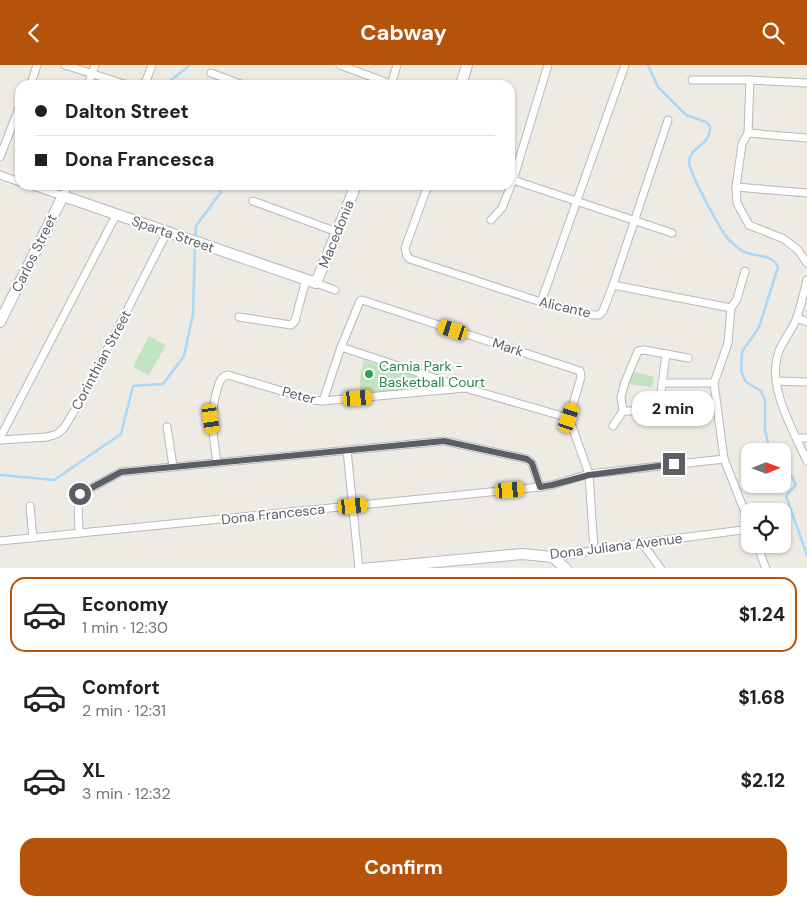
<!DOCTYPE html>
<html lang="en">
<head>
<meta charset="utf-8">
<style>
  :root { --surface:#fff; --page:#f6f6f6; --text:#202124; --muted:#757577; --line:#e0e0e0; --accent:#b45309 }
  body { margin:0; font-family:"DM Sans",sans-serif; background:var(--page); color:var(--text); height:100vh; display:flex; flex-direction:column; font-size:19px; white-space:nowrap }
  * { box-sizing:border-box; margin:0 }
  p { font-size:16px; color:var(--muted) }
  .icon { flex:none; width:28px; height:28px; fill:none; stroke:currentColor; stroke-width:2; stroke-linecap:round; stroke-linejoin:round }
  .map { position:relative; height:503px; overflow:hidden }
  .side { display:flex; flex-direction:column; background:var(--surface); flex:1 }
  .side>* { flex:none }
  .top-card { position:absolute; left:15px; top:15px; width:500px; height:110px; border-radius:15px; box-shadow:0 1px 4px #0004; display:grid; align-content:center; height:110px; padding:0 20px; background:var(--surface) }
  .needle { width:32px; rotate:89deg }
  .fabs { position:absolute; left:741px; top:378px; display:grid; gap:10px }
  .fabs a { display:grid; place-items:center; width:50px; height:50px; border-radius:10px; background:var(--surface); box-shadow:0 1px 4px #0004; font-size:25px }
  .end { position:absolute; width:22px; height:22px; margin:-11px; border:6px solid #5b5f63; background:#fff; box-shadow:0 0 0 2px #fff }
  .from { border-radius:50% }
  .bubble { position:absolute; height:35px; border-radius:15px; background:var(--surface); box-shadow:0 1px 4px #0004; font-size:16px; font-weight:700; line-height:35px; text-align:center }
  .car { position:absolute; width:15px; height:30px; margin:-15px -8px; border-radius:6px; box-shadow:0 0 4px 1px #0007; background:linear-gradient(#f5c518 24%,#345 0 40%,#f5c518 0 76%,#345 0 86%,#f5c518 0) }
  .top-card b { display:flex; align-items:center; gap:18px; height:48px; font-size:19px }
  .top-card b+b { border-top:1px solid var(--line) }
  .top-card i { width:12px; height:12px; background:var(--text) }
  ul { padding:9px 0 0; list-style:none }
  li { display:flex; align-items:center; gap:15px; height:75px; margin:0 10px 8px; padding:0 10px; border:2px solid transparent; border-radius:15px }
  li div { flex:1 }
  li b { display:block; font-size:19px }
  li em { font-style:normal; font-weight:700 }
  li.active { border-color:var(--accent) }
  li>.icon { width:45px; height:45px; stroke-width:1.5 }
  .button { display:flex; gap:10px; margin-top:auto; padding:10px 20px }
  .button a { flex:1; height:58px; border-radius:15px; background:var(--accent); color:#fff; font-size:20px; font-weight:700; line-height:58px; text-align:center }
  header { display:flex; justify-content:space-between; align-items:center; height:65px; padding:0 20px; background:var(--accent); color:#fff; font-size:22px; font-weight:700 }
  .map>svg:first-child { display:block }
  .green { fill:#c2e4c1 }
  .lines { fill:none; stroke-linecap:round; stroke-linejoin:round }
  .stream { stroke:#a6d9fb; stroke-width:2.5 }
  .street-casing { stroke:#b6b9bd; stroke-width:9 }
  .secondary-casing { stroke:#b5b8bd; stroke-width:12 }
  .street { stroke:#fff; stroke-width:7 }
  .secondary { stroke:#fff; stroke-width:10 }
  .route { stroke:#5b5f63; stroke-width:6 }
  .leisure-dot { fill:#2e9e5b; stroke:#fff; stroke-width:2 }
  .labels { text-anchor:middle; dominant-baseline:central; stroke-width:4; stroke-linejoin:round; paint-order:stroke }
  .street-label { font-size:14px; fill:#5b5f63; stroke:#fff }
  .leisure-label { font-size:14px; fill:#27864d; stroke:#fff; text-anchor:start }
</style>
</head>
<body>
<header><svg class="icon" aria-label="back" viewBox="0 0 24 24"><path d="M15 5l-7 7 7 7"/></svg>Cabway<svg class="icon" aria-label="search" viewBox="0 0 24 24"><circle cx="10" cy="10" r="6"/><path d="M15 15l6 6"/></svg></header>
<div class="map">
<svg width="807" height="504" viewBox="0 0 807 504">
  <rect width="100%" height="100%" fill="#edebe3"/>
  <!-- green -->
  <g class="green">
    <path d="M 149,271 L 166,280 L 149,310 L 133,302 Z"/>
    <path d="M 364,295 L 437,318 L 437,322 L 434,325 L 360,328 L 360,312 Z"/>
    <path d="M 631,306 L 654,312 L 652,322 L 627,319 Z"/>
  </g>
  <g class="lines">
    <!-- stream -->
    <g class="stream">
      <path d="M 648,0 L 658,22 L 686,50 L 706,57 L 710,61 C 711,81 691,81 689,96 C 688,106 721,166 729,175 C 732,178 737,182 741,185 C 752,193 771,187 778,202 L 759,262 L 742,287 L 741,306 L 746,317 L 761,326 L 765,335 L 765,365 L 770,386"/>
      <path d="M 165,20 L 190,0"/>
      <path d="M 195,174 L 196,161 L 221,127 L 217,120"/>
      <path d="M 782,404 L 792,412 L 796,420 L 786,431 L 807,490"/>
      <path d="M 0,410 L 54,415 L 121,369 L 133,321 L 163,319 L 184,291 L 193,249 L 195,180"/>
    </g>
    <!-- street casing -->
    <g class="street-casing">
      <g id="street">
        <path d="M 65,0 L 127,20"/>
        <path d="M 340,0 L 391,19"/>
        <path d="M 211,8 L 243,20"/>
        <path d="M 692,15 L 750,15 L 807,18"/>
        <path d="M 750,15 L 748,68 L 742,79 L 736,122 L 737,138 L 749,160 L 784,174 L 798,185 L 807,198"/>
        <path d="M 31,19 L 37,0"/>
        <path d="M 88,20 L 95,0"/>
        <path d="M 142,20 L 146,16 L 152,0"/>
        <path d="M 391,20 L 397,0"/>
        <path d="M 748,68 L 807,73"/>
        <path d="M 0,92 L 19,43"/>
        <path d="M 0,110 L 20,117"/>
        <path d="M 510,114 L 672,168"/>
        <path d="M 30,120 L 63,131 L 68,120"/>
        <path d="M 428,120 L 405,183 L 407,191 L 410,194 L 541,237 L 593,250 L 599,250 L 603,246 L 613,220 L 668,55"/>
        <path d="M 736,122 L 807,128"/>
        <path d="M 253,136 L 337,167"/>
        <path d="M 491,155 L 502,143 L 513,115 L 548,0"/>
        <path d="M 807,215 C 804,227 801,240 797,252 C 793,264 784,274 779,286 C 766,321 793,365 807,396"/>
        <path d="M 316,218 L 335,225"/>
        <path d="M 613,220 L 731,243 L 737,234 L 745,206"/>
        <path d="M 541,237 L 625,0"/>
        <path d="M 239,252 L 291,260 L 295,256 L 306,214"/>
        <path d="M 797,253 L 807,257"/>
        <path d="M 341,282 L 465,323 L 569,353"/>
        <path d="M 776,316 L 807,317"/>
        <path d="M 662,318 L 714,318 L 724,394 L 750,460"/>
        <path d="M 714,318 L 728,278 L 731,243"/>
        <path d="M 323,336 L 341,282 L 360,236 L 362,235 L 580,306 L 581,312 L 569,353 L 589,409 L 594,485"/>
        <path d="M 623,346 C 640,346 646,345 660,336 L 666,289"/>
        <path d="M 613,361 L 623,346 L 621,332 L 625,317 L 638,286 L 644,285 L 688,293"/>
        <path d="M 167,362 L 173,401"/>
        <path d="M 0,373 L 116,150"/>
        <path d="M 797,373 L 807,373"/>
        <path d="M 0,375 L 47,372 L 57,369 L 64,363 L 86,326 L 167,167"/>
        <path d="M 347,385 L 359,504"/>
        <path d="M 217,397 C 213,369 209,353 217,325 C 219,318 220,312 228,310 L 312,335 L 323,336 L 465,323"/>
        <path d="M 30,441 L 33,473"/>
        <path d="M 79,468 L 78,434 L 80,429 L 121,407 L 444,376 L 527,394 L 532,398 L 540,422"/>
        <path d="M 0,476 L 540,422 L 552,420 L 589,409 L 724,394"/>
        <path d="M 642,478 L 661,504"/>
        <path d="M 757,479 L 766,504"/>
        <path d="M 553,492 L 642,478 L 750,464"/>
      </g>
    </g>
    <!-- secondary casing -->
    <g class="secondary-casing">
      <g id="secondary">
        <path d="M 461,20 L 467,0"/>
        <path d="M 0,257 L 63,131 L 316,218 L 356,120"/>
        <path d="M 362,504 L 522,489 L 553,492 L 566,504"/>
      </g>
    </g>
    <!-- street -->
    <use href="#street" class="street"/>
    <!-- secondary -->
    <use href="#secondary" class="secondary"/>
  </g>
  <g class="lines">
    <!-- route -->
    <path class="route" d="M 80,429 L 121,407 L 444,376 L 527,394 L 532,398 L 540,422 L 552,420 L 589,410 L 674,399"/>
  </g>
  <!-- markers -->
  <circle class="leisure-dot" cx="369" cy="309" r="5"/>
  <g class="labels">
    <!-- street labels -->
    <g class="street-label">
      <text transform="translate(173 169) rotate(19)">Sparta Street</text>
      <text transform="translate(336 169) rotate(-68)">Macedonia</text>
      <text transform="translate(34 188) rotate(-64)">Carlos Street</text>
      <text transform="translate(565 242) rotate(13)">Alicante</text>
      <text transform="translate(508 282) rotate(18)">Mark</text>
      <text transform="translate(101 295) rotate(-62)">Corinthian Street</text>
      <text transform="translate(299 330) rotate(14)">Peter</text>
      <text transform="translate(273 449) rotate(-6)">Dona Francesca</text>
      <text transform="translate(616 481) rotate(-7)">Dona Juliana Avenue</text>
    </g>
    <!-- leisure labels -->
    <g class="leisure-label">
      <text x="379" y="301">Camia Park -<tspan x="379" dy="16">Basketball Court</tspan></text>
    </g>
  </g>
</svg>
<div class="fabs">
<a><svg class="needle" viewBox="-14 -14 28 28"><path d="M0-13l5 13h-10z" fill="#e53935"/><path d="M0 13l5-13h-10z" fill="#757577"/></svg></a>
<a><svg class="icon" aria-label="locate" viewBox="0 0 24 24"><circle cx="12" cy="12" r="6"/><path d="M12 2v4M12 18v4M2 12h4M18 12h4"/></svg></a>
</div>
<i class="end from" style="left:80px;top:429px"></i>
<i class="end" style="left:674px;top:399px"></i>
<div class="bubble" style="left:632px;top:326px;width:82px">2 min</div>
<i class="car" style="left:453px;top:265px;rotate:288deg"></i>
<i class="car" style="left:358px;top:333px;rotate:85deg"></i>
<i class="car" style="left:569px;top:353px;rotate:18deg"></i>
<i class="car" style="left:211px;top:354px;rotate:172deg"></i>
<i class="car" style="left:510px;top:425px;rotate:85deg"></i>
<i class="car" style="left:353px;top:441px;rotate:84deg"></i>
<div class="top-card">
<b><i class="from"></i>Dalton Street</b>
<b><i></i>Dona Francesca</b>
</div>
</div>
<section class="side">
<ul>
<li class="active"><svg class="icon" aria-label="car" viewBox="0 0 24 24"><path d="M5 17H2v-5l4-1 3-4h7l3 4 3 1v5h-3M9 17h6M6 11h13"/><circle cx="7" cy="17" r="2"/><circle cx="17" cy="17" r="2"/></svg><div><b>Economy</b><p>1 min · 12:30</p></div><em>$1.24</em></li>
<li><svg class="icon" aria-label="car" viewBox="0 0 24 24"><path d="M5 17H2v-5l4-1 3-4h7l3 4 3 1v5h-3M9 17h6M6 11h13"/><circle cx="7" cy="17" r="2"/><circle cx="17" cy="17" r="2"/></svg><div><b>Comfort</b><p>2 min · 12:31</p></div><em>$1.68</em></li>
<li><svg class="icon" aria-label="car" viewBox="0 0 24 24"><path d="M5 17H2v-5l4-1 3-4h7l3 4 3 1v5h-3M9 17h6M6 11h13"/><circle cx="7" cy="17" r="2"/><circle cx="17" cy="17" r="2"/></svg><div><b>XL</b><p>3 min · 12:32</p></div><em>$2.12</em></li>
</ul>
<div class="button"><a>Confirm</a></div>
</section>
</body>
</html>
